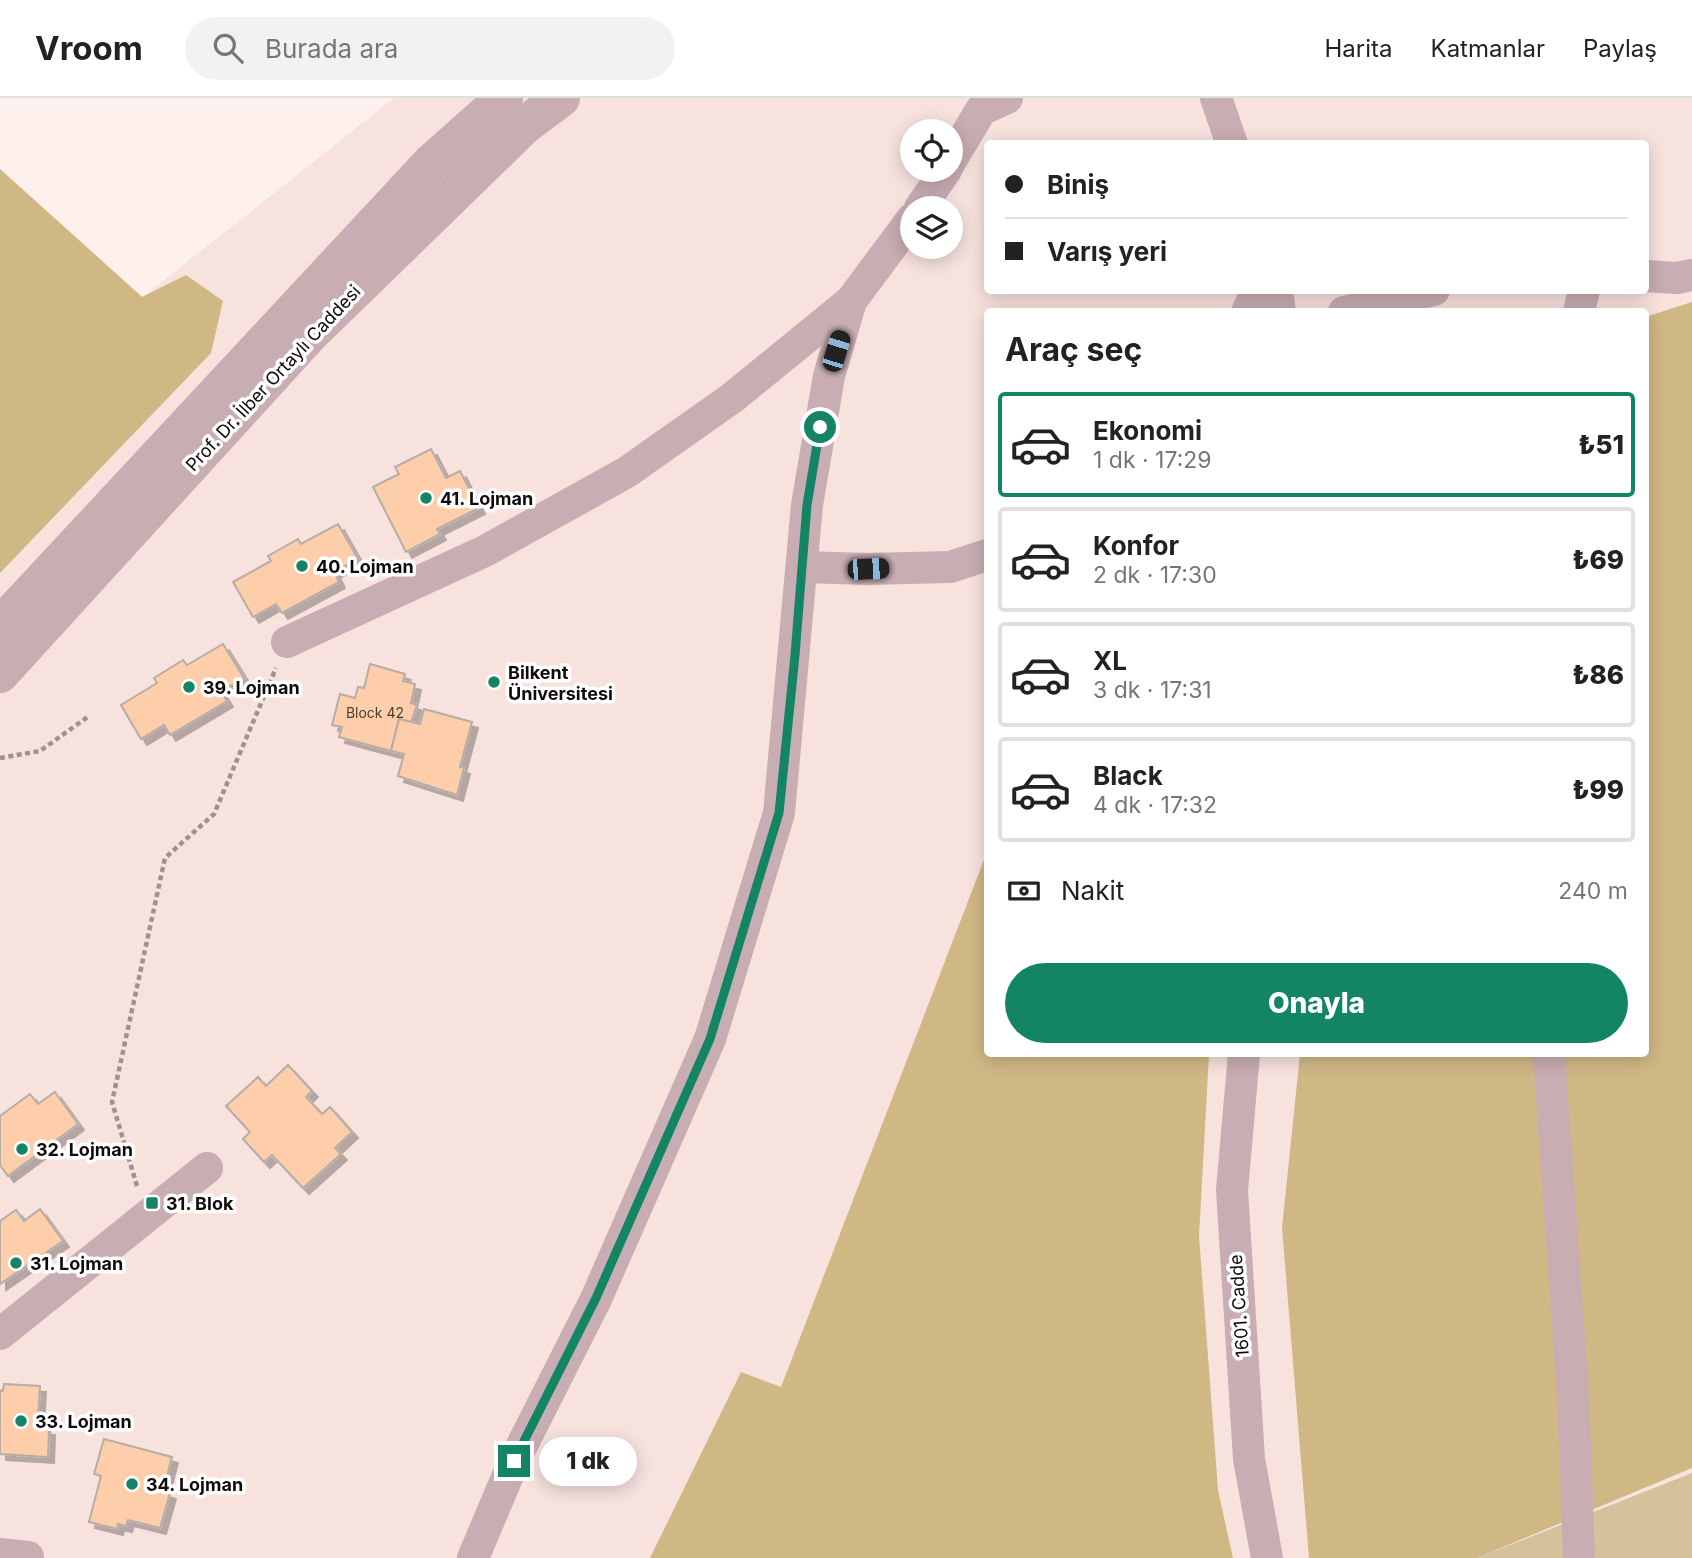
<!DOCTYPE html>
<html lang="tr">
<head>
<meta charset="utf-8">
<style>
  :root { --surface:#fff; --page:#f2f2f2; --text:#222; --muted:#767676; --line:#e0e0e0; --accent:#148564 }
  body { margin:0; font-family:Inter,sans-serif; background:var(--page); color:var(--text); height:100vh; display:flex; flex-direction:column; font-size:26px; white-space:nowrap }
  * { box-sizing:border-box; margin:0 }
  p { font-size:23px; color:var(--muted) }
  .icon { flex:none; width:38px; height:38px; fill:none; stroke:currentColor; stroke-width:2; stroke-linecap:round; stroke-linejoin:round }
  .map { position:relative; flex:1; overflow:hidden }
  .panel { position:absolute; left:984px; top:210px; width:665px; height:749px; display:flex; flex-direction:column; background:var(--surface); border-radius:7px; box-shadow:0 4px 18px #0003 }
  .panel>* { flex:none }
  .guide { position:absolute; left:984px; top:42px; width:665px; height:154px; border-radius:7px; box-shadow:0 4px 18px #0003; display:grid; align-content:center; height:154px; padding:0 21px; background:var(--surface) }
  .controls { position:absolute; left:900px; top:21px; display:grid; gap:14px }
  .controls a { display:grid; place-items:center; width:63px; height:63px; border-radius:50%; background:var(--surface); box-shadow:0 4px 18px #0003; font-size:35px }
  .end { position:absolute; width:32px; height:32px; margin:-16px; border:9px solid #148564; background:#fff; box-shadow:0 0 0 4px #fff }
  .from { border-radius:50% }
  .bubble { position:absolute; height:49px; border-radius:24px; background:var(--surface); box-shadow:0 4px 18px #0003; font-size:23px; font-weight:800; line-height:49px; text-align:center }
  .car { position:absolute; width:21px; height:42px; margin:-21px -10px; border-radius:9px; box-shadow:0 0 5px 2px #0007; background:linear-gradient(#222 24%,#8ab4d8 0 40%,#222 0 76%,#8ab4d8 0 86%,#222 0) }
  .guide b { display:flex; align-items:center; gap:24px; height:66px; font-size:26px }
  .guide b+b { border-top:2px solid var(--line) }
  .guide i { width:18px; height:18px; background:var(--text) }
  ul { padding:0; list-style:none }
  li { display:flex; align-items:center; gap:21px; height:105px; margin:0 14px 10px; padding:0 7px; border:4px solid var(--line); border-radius:7px }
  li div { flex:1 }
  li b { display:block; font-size:26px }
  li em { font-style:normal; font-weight:800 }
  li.active { border-color:var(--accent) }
  li>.icon { width:63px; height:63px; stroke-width:1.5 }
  h2 { padding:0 21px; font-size:32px; line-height:84px }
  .pay { display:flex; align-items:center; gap:18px; height:77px; padding:0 21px; font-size:26px }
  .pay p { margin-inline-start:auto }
  .cta { display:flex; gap:14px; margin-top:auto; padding:14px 21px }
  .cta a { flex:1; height:80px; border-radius:42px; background:var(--accent); color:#fff; font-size:28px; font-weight:800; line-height:80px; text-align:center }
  header { display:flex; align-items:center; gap:42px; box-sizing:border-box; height:98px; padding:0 35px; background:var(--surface); border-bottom:2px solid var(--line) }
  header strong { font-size:33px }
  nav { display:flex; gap:38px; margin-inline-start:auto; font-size:24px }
  .search { width:490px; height:63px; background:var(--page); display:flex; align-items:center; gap:18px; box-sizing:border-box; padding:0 24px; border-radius:38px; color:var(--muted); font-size:26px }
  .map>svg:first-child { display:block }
  .built { fill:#f7e2de; fill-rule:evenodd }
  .green { fill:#d4c29b }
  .forest { fill:#d0b885 }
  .building { fill:#feceaa; stroke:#b6ada6; stroke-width:2; filter:url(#shadow) }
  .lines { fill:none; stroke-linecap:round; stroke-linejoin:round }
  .path { stroke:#9c9390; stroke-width:4.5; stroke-dasharray:5 3.5; stroke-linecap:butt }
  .minor { stroke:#c8adb2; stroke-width:32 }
  .tertiary { stroke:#c8adb2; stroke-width:38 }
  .route { stroke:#148564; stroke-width:9 }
  .poi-dot { fill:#148564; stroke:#fff; stroke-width:2.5 }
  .labels { text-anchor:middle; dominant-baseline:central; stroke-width:7; stroke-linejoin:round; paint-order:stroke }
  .number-label { font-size:14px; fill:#4b3c32 }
  .street-label { font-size:18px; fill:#0f0b0a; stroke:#fff }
  .poi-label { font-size:18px; font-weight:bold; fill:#0f0b0a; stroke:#fff; text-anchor:start }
</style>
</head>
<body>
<header>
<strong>Vroom</strong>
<div class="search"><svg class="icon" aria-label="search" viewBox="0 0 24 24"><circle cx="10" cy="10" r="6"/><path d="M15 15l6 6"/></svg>Burada ara</div>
<nav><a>Harita</a><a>Katmanlar</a><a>Paylaş</a></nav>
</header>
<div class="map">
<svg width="1692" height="1460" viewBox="0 0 1692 1460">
  <defs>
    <filter id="shadow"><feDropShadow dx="6" dy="6" stdDeviation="0" flood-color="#0004"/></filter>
  </defs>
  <rect width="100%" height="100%" fill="#fdf0ed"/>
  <!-- built -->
  <path class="built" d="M 394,0 L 1692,0 L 1692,1460 L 0,1460 L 0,71 L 143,199 ZM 912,33 L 950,33 L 950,72 L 912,72 ZM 987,46 L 1645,46 L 1645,192 L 987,192 ZM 912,110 L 950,110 L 950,149 L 912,149 ZM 987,214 L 1645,214 L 1645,956 L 987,956 Z"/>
  <!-- green -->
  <path class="green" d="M 1692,1375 L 1692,1460 L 1477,1460 Z"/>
  <!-- forest -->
  <g class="forest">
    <path d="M 0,71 L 142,199 L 186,177 L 223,203 L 211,255 L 0,475 Z"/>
    <path d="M 1692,204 L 1692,1370 L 1477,1460 L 1309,1460 L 1282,1130 L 1300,956 L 1645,956 L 1645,219 Z"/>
    <path d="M 987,754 L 987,956 L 1209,956 L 1199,1138 L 1218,1392 L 1233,1460 L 650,1460 L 741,1274 L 781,1289 Z"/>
  </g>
  <!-- building -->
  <g class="building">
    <path d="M 431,351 L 446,380 L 460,373 L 479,410 L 437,431 L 440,436 L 406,454 L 373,389 L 399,376 L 395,369 Z"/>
    <path d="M 338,426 L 358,461 L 334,474 L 339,484 L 282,515 L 276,506 L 253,519 L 233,484 L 271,463 L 268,458 L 298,441 L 301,446 Z"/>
    <path d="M 223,546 L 244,580 L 221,593 L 227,603 L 170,637 L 164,627 L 141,641 L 121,607 L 157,585 L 154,580 L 183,562 L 187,567 Z"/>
    <path d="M 370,566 L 405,576 L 403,583 L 415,586 L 411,605 L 417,607 L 411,624 L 399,621 L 391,653 L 339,639 L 342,629 L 332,627 L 340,596 L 355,600 L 358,589 L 364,590 Z"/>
    <path d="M 424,611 L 472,624 L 460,669 L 464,670 L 457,697 L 398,678 L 404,656 L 391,653 L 399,621 L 420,626 Z"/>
    <path d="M 288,967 L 312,993 L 306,999 L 322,1016 L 330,1009 L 352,1034 L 335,1050 L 341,1056 L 303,1090 L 272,1057 L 264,1064 L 243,1041 L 250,1034 L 226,1008 L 258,979 L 266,988 Z"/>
    <path d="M 55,994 L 78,1026 L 8,1078 L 0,1067 L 0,1018 L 30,996 L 38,1006 Z"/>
    <path d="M 40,1111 L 63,1143 L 0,1186 L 0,1123 L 16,1112 L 24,1123 Z"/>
    <path d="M 4,1286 L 40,1288 L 38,1322 L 45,1323 L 44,1331 L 49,1331 L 48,1359 L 0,1356 L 0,1292 L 3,1293 Z"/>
    <path d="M 104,1341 L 172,1359 L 163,1393 L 170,1395 L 160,1430 L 128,1422 L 126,1428 L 118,1426 L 117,1431 L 89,1424 L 101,1378 L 94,1376 Z"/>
  </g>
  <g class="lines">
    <!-- path -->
    <g class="path">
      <path d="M 0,660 L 40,653 L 89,618"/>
      <path d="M 137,1088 L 112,1004 L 165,760 L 214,716 L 276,570"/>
    </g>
    <!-- minor -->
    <g class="minor">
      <path d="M 1216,0 L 1232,46"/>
      <path d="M 950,64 L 981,12 L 1007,0"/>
      <path d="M 920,110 L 946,72"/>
      <path d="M 1645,178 L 1677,180 L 1692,177"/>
      <path d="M 1277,192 L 1280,214"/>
      <path d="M 1247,214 L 1257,192"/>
      <path d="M 1344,214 L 1434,192"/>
      <path d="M 1579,214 L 1584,192"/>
      <path d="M 802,469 L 868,471 L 950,469 L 987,457"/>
      <path d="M 287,544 L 485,453 L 627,374 L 732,300 L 851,203 L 912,121"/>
      <path d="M 1244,956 L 1232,1092 L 1249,1361 L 1267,1460"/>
      <path d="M 1549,956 L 1573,1297 L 1579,1460"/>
      <path d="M 0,1236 L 207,1070"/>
      <path d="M 0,1456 L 28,1459"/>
      <path d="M 473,1460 L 514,1363 L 596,1201 L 710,941 L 779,715 L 807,407 L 829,278 L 851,203"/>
    </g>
    <!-- tertiary -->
    <g class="tertiary">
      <path d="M 0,528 L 431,65 L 504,0"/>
      <path d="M 0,576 L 309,237 L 525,27 L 561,0"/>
    </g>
  </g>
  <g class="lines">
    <!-- route -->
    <path class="route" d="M 514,1363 L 596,1200 L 710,941 L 779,715 L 795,557 L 807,407 L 820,329"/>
  </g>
  <!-- markers -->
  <g class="poi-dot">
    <circle cx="426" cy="400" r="7"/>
    <circle cx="302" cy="468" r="7"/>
    <circle cx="494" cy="584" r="7"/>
    <circle cx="189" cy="589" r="7"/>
    <circle cx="22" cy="1051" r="7"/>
    <rect x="145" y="1098" width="14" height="14" rx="3.5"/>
    <circle cx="16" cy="1165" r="7"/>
    <circle cx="21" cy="1323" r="7"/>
    <circle cx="132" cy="1386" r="7"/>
  </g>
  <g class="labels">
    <!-- number labels -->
    <g class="number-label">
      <text x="375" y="614">Block 42</text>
    </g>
    <!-- street labels -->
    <g class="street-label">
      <text transform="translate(273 280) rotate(-47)">Prof. Dr. İlber Ortaylı Caddesi</text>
      <text transform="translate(1239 1208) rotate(-94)">1601. Cadde</text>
    </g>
    <!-- poi labels -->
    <g class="poi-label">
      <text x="440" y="400">41. Lojman</text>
      <text x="316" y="468">40. Lojman</text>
      <text x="508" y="574">Bilkent<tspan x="508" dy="21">Üniversitesi</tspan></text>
      <text x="203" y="589">39. Lojman</text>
      <text x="36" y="1051">32. Lojman</text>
      <text x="166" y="1105">31. Blok</text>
      <text x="30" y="1165">31. Lojman</text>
      <text x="35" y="1323">33. Lojman</text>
      <text x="146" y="1386">34. Lojman</text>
    </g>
  </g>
</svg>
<div class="controls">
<a><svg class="icon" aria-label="locate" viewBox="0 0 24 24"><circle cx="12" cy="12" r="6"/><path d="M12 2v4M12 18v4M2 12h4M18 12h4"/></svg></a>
<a><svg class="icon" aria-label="layers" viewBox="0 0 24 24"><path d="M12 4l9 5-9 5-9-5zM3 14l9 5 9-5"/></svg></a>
</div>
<i class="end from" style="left:820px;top:329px"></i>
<i class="end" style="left:514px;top:1363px"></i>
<div class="bubble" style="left:539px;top:1339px;width:98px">1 dk</div>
<i class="car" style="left:836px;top:253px;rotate:17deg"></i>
<i class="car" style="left:868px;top:471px;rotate:88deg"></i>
<div class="guide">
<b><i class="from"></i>Biniş</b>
<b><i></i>Varış yeri</b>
</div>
<section class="panel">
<h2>Araç seç</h2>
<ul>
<li class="active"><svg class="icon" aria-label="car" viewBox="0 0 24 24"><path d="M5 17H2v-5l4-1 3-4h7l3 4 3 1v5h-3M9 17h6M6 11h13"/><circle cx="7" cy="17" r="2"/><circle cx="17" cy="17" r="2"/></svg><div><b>Ekonomi</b><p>1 dk · 17:29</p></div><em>₺51</em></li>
<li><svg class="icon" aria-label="car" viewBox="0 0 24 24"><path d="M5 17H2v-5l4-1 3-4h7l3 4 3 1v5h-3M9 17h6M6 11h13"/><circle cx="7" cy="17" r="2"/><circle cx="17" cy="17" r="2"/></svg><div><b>Konfor</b><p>2 dk · 17:30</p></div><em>₺69</em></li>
<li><svg class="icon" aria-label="car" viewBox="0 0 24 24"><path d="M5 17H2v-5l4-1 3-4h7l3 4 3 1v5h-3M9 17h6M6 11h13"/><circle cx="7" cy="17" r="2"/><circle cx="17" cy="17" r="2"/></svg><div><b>XL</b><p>3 dk · 17:31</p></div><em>₺86</em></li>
<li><svg class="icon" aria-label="car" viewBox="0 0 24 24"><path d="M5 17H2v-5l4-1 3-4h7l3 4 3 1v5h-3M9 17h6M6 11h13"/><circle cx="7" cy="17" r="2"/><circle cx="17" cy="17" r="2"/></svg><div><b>Black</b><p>4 dk · 17:32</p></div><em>₺99</em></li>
</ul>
<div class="pay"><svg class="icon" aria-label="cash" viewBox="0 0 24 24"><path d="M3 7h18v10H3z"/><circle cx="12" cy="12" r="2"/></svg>Nakit<p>240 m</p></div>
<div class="cta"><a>Onayla</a></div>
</section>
</div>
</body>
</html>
